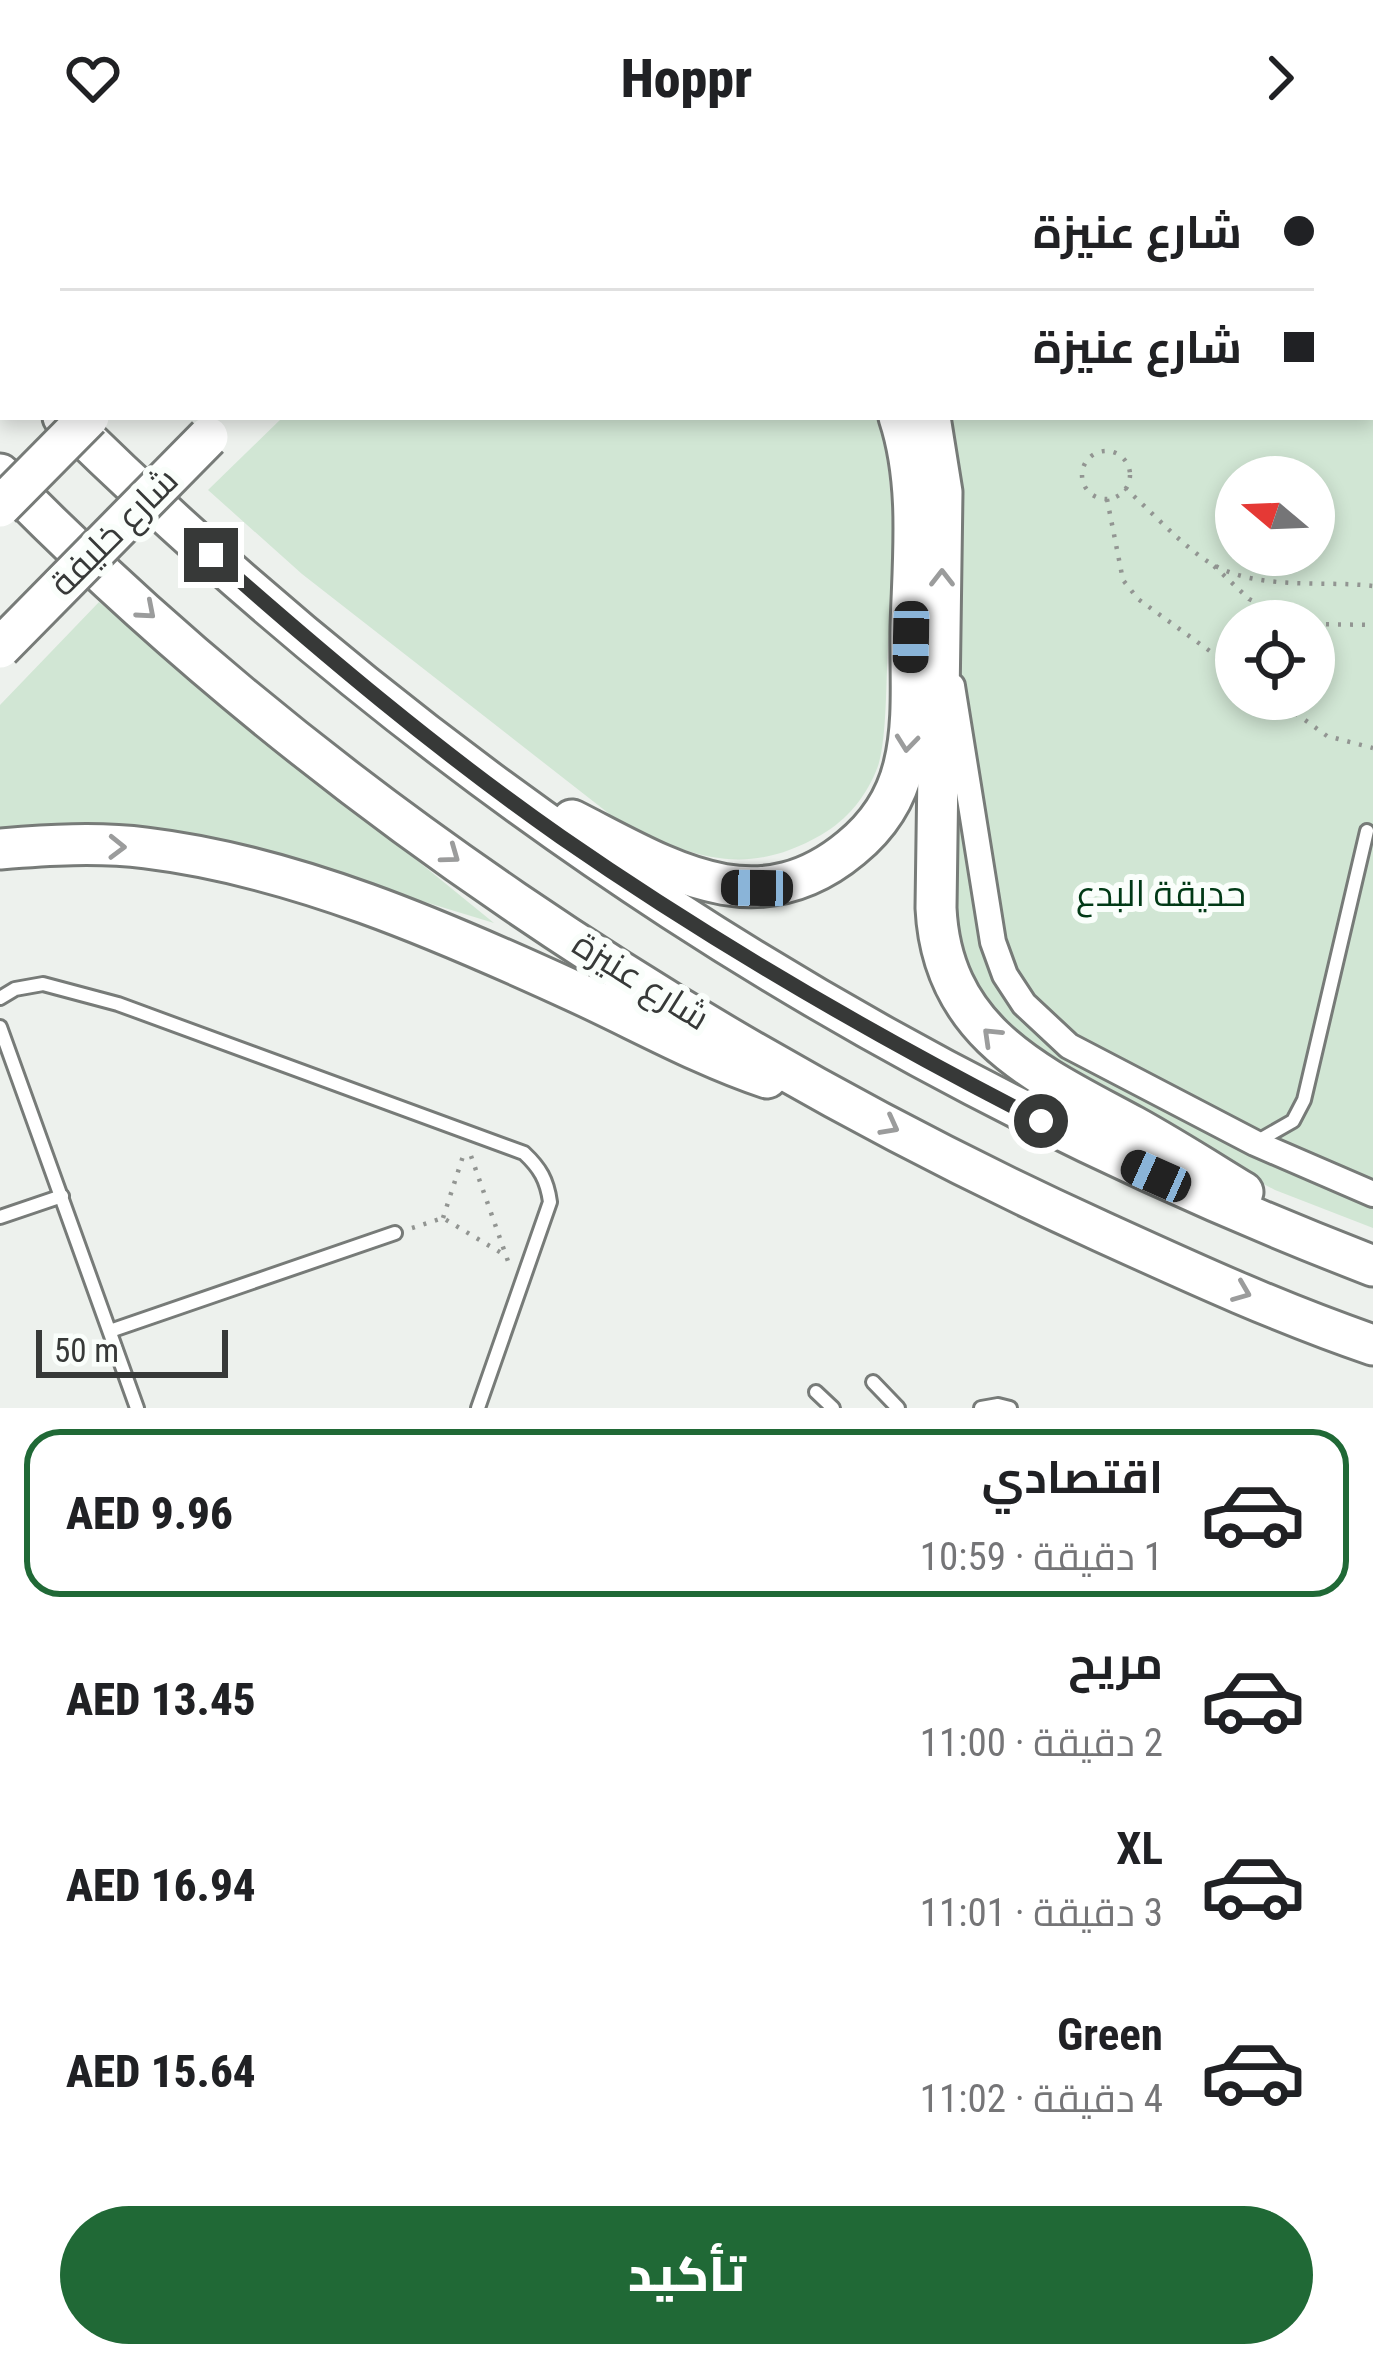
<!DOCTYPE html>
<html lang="ar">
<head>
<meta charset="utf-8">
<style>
  :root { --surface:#fff; --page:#f6f6f6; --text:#202124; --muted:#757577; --line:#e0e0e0; --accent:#206936 }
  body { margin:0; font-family:"Roboto Condensed",Cairo,sans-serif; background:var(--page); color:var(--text); direction:rtl; height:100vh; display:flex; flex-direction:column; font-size:45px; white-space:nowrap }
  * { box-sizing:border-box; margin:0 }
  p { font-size:39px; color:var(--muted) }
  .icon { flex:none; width:66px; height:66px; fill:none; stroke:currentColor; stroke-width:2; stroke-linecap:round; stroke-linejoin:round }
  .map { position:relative; height:1252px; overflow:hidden; direction:ltr }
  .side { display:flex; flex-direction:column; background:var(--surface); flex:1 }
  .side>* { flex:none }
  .guide { position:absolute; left:0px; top:0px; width:1374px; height:264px; box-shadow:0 6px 18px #0003; direction:rtl; display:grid; align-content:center; height:264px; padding:0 60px; background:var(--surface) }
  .needle { width:78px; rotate:289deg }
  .tools { position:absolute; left:1215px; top:300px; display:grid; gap:24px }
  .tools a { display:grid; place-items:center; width:120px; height:120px; border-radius:50%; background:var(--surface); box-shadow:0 6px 18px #0003; font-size:60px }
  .scale { position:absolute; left:36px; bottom:30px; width:192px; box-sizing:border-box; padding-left:12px; border:6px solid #373938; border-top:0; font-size:33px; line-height:42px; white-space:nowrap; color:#373938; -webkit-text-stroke:9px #fafefb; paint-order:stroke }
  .end { position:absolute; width:54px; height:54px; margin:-27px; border:15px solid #373938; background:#fff; box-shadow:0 0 0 6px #fff }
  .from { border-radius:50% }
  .car { position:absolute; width:36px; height:72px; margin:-36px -18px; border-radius:15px; box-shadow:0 0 9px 3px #0007; background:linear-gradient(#222 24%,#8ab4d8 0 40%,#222 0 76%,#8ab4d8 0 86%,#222 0) }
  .guide b { display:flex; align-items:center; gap:42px; height:114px; font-size:45px }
  .guide b+b { border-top:3px solid var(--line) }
  .guide i { width:30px; height:30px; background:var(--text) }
  ul { padding:21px 0 0; list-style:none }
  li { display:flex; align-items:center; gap:36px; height:168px; margin:0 24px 18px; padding:0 36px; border:6px solid transparent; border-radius:36px }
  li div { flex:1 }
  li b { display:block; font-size:45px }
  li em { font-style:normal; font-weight:800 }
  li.active { border-color:var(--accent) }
  li>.icon { width:108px; height:108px; stroke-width:1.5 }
  .cta { display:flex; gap:24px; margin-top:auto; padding:24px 60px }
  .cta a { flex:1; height:138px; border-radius:72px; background:var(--accent); color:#fff; font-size:48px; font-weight:800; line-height:138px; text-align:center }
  header { display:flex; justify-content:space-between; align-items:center; height:156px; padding:0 60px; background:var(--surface); font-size:54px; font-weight:800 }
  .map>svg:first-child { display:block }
  .green { fill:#d1e6d4; fill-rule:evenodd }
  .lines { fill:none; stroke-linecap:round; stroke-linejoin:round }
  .stream { stroke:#7a907d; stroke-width:8 }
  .lane-casing { stroke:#777b78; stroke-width:18 }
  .street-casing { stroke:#777b78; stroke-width:30 }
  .primary-casing { stroke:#777b78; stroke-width:45 }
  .path { stroke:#929592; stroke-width:4.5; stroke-dasharray:3 9; stroke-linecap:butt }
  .lane { stroke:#fff; stroke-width:12 }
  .street { stroke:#fff; stroke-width:24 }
  .primary { stroke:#fff; stroke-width:39 }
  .primary-bridge-casing { stroke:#777b78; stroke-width:45; stroke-linecap:butt }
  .primary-bridge { stroke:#fff; stroke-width:39 }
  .oneway { stroke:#9b9c9c }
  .route { stroke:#373938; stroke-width:15 }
  .labels { text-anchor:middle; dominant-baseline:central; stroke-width:12; stroke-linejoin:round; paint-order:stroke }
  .street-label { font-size:36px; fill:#373938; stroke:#fafefb }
  .park-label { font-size:36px; fill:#013916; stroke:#fafefb }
</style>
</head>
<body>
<header><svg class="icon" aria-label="forward" viewBox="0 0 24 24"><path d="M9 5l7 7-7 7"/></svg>Hoppr<svg class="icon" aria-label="heart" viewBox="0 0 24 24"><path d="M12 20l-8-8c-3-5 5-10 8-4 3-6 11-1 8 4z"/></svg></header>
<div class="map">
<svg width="1373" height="1252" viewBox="0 0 1373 1252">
  <rect width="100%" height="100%" fill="#edf1ed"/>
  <!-- green -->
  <g class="green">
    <path d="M 0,0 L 258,0 L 3,3 L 3,134 Z"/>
    <path d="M 749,0 L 1373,0 L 1373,1072 L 1275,1034 L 1020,899 L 952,801 L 940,261 L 1371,261 L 1371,3 ZM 1236,321 L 1314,321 L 1314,399 L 1236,399 ZM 1236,465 L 1314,465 L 1314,543 L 1236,543 Z"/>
    <path d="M 283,261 L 879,261 C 896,334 894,416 888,491 C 886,522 887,583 878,610 C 867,640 847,664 821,679 C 746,722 694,702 621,667 L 302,418 L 208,334 Z"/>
    <path d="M 99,446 L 494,767 L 221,684 L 99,667 L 0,676 L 0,549 Z"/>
  </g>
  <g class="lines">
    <!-- stream -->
    <path class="stream" d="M 1371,170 L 1373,170"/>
    <!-- lane casing -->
    <g class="lane-casing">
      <g id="lane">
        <path d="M 0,842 L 15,833 L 43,828 L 118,848 L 524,997 C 540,1012 547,1024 550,1046 L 478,1252"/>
        <path d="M 0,871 L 137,1252"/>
        <path d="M 1258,985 L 1293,965 L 1304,944 L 1367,675"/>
        <path d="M 0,1061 L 62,1040"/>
        <path d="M 110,1175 L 395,1077"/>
        <path d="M 873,1226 L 898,1252"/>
        <path d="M 816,1236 L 833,1252"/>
        <path d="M 981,1252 L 998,1249 L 1010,1252"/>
      </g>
    </g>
    <!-- street casing -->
    <g class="street-casing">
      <path id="street" d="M 952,530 L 993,786 L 1005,819 L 1024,848 L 1069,890 L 1255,987 L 1373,1038"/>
    </g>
    <!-- primary casing -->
    <g class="primary-casing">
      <g id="primary">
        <path d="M 739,0 L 741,3"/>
        <path d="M 296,3 L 299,0"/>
        <path d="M 350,3 L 353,0"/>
        <path d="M 490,3 L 493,0"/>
        <path d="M 0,176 L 3,181"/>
        <path d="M 63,261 C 449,639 869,915 1373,1110"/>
        <path d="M 930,261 L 942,336 L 936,752 C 942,877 1037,918 1133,970 C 1171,991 1207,1014 1243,1036"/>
        <path d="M 0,318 C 307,632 697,891 1096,1073 C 1186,1114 1279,1157 1373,1189"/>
        <path d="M 572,664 C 665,711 755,772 851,692 C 878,670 896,643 904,609 C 915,565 910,516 911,471 C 913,403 921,327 899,261"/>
        <path d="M 0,693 C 48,689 98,686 146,692 C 294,710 441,774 576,836 C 639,865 701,900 767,922"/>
      </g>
    </g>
    <!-- path -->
    <g class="path">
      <path d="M 172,3 L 173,0"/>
      <circle cx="1106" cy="319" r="24"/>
      <path d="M 1125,332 C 1151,355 1184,392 1212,408 C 1259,435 1322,424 1373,430"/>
      <path d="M 1107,343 L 1123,424 L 1138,443 L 1236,514"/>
      <path d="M 1214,410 L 1249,443 L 1297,465"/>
      <path d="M 1314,468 L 1373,469"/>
      <path d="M 1276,543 L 1327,580 L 1373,592"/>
      <path d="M 471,1000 L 509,1108"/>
      <path d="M 443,1062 L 465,994"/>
      <path d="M 412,1072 L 443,1062 L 503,1098"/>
    </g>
    <!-- lane -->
    <use href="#lane" class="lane"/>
    <!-- street -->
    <use href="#street" class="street"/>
    <!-- primary -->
    <use href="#primary" class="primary"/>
    <!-- primary-bridge casing -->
    <g class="primary-bridge-casing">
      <g id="primary-bridge">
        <path d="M 0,351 L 89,261"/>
        <path d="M 0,492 L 208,281"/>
      </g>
    </g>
    <!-- primary-bridge -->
    <use href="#primary-bridge" class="primary-bridge"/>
  </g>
  <!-- one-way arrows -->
  <defs><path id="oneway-chevron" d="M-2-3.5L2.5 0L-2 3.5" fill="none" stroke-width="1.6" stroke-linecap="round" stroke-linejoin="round" transform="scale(3)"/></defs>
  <g class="oneway">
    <use href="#oneway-chevron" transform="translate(942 422) rotate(-90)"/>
    <use href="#oneway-chevron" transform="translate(147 455) rotate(41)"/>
    <use href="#oneway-chevron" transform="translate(907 587) rotate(96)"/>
    <use href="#oneway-chevron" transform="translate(117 691) rotate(1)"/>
    <use href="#oneway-chevron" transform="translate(451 699) rotate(36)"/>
    <use href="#oneway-chevron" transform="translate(991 880) rotate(-136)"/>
    <use href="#oneway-chevron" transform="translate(890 970) rotate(28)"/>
    <use href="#oneway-chevron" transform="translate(1242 1136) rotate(22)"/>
  </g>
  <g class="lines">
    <!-- route -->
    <path class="route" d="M 211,399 C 323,498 438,595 561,681 C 714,787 875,880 1041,965"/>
  </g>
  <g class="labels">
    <!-- street labels -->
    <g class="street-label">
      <text transform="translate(114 376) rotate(-45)">شارع خليفة</text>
      <text transform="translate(641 825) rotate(32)">شارع عنيزة</text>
    </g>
    <!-- park labels -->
    <g class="park-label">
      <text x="1161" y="738">حديقة البدع</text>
    </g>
  </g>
</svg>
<div class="tools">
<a><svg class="needle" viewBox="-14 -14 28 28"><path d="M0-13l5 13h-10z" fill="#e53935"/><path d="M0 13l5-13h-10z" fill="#757577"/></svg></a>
<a><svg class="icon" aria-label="locate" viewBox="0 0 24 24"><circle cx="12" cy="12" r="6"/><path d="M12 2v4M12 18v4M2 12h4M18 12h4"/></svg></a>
</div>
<div class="scale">50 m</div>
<i class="end from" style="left:1041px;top:965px"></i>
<i class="end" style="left:211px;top:399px"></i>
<i class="car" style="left:911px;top:481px;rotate:181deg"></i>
<i class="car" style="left:757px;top:732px;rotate:271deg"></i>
<i class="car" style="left:1156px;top:1020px;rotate:294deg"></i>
<div class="guide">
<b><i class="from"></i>شارع عنيزة</b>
<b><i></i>شارع عنيزة</b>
</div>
</div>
<section class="side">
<ul>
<li class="active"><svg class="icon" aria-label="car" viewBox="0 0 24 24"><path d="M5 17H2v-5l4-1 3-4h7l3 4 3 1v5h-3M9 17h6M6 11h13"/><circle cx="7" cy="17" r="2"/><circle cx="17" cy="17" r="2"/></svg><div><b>اقتصادي</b><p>1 دقيقة · 10:59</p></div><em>AED 9.96</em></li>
<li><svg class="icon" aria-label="car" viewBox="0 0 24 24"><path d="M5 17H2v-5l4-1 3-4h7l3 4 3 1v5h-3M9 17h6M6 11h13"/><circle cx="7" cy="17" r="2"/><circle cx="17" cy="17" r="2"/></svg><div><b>مريح</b><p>2 دقيقة · 11:00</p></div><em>AED 13.45</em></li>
<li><svg class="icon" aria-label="car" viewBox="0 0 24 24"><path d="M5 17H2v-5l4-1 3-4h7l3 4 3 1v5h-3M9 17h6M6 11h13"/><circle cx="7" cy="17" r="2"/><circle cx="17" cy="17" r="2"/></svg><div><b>XL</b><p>3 دقيقة · 11:01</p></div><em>AED 16.94</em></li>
<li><svg class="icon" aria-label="car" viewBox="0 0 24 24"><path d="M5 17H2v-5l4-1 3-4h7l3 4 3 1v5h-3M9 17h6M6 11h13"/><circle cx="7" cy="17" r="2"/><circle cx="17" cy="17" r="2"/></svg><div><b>Green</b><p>4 دقيقة · 11:02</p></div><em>AED 15.64</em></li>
</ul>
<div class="cta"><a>تأكيد</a></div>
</section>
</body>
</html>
